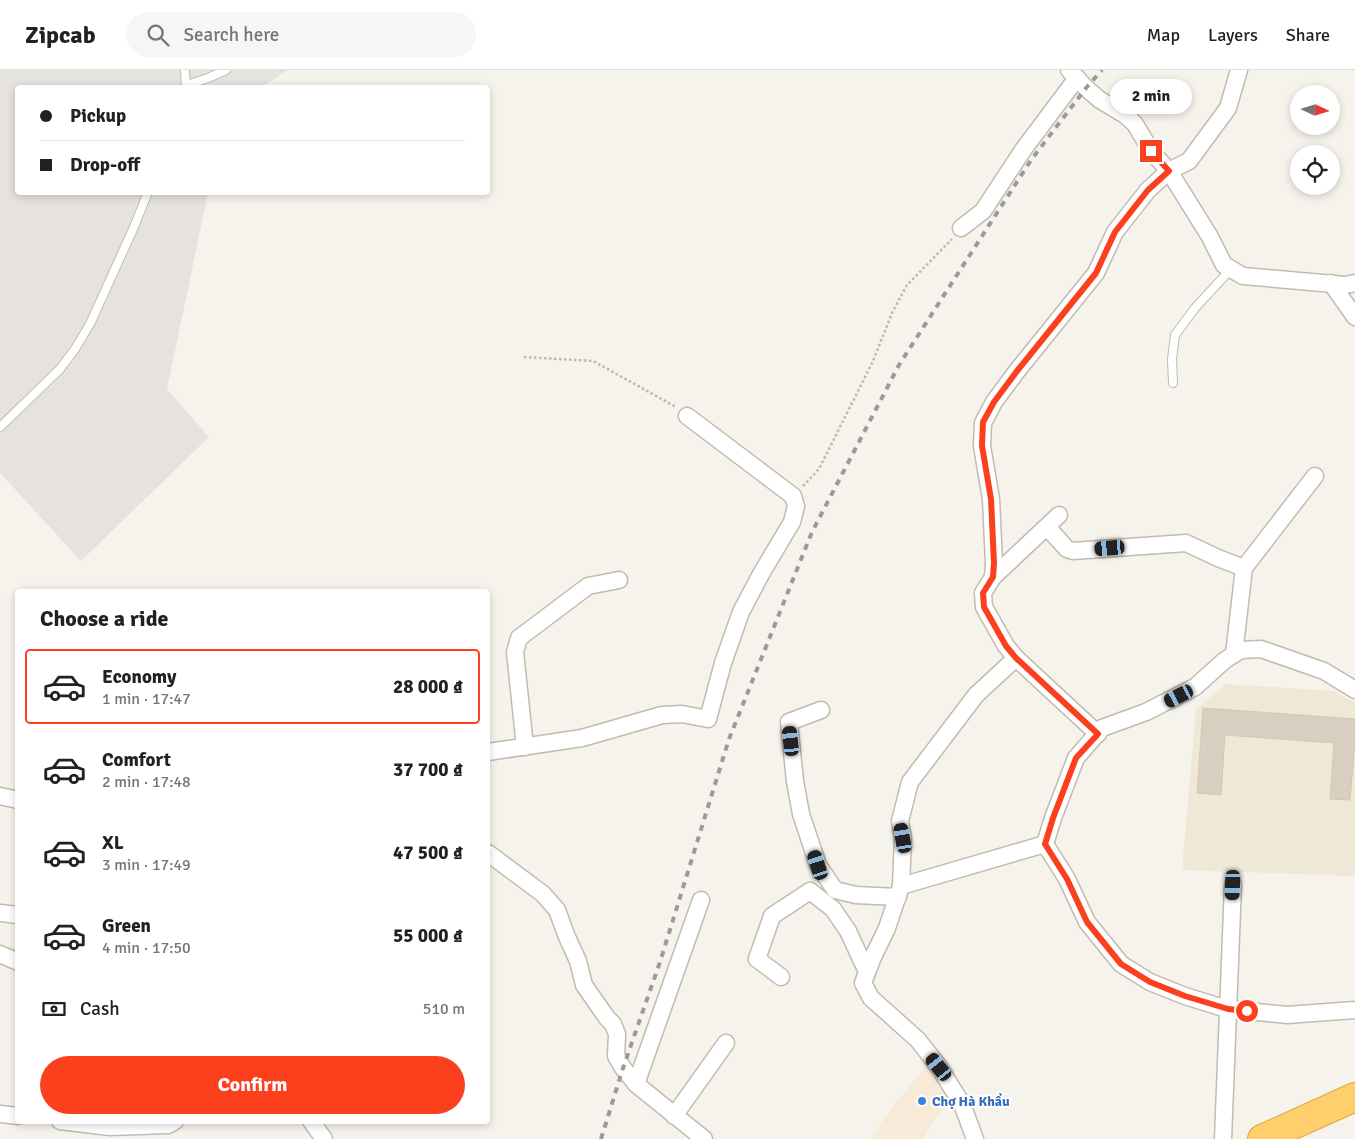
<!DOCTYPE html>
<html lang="en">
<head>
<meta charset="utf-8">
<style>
  :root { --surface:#fff; --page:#f6f6f6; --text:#202124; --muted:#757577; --line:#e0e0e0; --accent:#fc3f1d }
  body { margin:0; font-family:Signika,sans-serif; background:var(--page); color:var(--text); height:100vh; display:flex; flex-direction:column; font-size:19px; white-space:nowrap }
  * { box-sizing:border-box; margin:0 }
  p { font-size:16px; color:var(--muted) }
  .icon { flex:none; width:28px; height:28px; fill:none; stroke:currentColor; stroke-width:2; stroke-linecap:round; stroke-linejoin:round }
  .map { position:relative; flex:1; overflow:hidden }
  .sheet { position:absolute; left:15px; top:519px; width:475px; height:535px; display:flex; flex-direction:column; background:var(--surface); border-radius:5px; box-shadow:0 2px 8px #0003 }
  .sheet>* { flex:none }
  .hud { position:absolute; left:15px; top:15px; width:475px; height:110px; border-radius:5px; box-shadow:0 2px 8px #0003; display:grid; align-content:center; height:110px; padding:0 25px; background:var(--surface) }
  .needle { width:32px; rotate:94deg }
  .buttons { position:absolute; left:1290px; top:15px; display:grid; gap:10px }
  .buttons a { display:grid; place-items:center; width:50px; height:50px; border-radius:50%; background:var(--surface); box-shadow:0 2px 8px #0003; font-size:25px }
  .end { position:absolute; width:22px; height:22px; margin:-11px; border:6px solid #fc3f1d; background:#fff; box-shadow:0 0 0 2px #fff }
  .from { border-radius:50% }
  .bubble { position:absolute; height:35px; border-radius:18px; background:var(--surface); box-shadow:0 2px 8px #0003; font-size:16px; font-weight:700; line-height:35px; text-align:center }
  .car { position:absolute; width:15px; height:30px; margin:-15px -8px; border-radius:6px; box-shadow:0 0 4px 1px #0007; background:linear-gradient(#222 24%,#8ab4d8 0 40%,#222 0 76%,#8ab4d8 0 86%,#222 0) }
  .hud b { display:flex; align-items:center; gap:18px; height:48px; font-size:19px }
  .hud b+b { border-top:1px solid var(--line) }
  .hud i { width:12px; height:12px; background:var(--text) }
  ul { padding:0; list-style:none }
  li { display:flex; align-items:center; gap:15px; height:75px; margin:0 10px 8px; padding:0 15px; border:2px solid transparent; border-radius:5px }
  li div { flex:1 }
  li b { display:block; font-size:19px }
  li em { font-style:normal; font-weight:700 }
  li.current { border-color:var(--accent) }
  li>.icon { width:45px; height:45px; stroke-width:1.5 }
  h2 { padding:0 25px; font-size:22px; line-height:60px }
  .pay { display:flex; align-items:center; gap:12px; height:55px; padding:0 25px; font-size:19px }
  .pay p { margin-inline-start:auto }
  .primary-button { display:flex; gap:10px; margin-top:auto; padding:10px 25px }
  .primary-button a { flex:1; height:58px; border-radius:30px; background:var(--accent); color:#fff; font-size:20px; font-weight:700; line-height:58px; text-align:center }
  header { display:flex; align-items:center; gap:30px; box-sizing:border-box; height:70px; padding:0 25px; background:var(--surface); border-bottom:1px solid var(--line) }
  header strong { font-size:24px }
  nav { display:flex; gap:28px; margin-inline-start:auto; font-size:18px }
  .search { width:350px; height:45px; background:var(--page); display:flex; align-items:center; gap:12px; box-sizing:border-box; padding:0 18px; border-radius:28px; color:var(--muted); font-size:19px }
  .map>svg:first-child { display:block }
  .commercial { fill:#f7ead8 }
  .industrial { fill:#e6e2dd }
  .education { fill:#efe8d6 }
  .building { fill:#d8cfc1; stroke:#d3c7b4 }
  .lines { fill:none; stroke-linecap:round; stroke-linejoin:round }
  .lane-casing { stroke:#c2bbae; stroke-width:10 }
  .street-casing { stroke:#c2bbae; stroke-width:19 }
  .highway-casing { stroke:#e0a43c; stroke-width:30 }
  .path { stroke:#c4b79f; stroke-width:2.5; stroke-dasharray:2.5 2.5; stroke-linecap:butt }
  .lane { stroke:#fff; stroke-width:8 }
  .street { stroke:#fff; stroke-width:16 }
  .highway { stroke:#ffcf6e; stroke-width:28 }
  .rail { stroke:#9a9a9a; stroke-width:4; stroke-dasharray:6 6; stroke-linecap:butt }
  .route { stroke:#fc3f1d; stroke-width:6 }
  .shop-dot { fill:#3f7fe0; stroke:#fff; stroke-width:2 }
  .labels { text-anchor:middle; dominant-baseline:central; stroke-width:4; stroke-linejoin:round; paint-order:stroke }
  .shop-label { font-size:14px; font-weight:bold; fill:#366cbe; stroke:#fff; text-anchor:start }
</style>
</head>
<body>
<header>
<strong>Zipcab</strong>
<div class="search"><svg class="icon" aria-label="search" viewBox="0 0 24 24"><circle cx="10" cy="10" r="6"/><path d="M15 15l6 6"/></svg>Search here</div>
<nav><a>Map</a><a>Layers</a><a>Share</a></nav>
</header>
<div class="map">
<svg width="1355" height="1069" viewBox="0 0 1355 1069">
  <rect width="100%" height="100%" fill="#f6f3ec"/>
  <!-- commercial -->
  <path class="commercial" d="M 928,995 L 949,1029 L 930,1056 L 923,1069 L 870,1069 L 895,1033 Z"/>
  <!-- industrial -->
  <path class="industrial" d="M 0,0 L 288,0 L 262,17 L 18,18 L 18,122 L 208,123 L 167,319 L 209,367 L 81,491 L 0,403 Z"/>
  <!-- education -->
  <path class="education" d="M 1226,614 L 1334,621 L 1355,633 L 1355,806 L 1182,800 L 1196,639 Z"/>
  <!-- building -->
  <path class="building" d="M 1203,638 L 1355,649 L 1355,672 L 1350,730 L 1330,729 L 1334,673 L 1225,665 L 1221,725 L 1197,723 Z"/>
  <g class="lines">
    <!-- lane casing -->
    <g class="lane-casing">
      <g id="lane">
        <path d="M 185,0 L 186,18"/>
        <path d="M 187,15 L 208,8 L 226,0"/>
        <path d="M 1173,313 L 1172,289 L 1175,265 L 1195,238 L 1231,199"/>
        <path d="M 0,357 L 60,299 L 75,279 L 90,254 L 134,157 L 148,122"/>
      </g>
    </g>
    <!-- street casing -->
    <g class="street-casing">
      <g id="street">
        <path d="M 1069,0 L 1086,18 L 1100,30 L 1125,45 L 1135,54 L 1151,81 L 1169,101 L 1210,167 L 1224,195 L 1243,206 L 1345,215 L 1355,213"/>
        <path d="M 961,158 L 983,141 L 1023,80 L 1077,8"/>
        <path d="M 1331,213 L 1355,247"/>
        <path d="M 1059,445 L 993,507 L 983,523 L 984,537 L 1006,576 L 1016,588 L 1098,664"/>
        <path d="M 1047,457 L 1067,479 L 1073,481 L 1186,473 L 1218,488 L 1244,498"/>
        <path d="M 993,507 L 994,493 L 991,429 L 982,376 L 983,353 L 994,332 L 1017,301 L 1096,203 L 1115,162 L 1148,120 L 1169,101 L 1189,91 L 1228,38 L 1239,0"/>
        <path d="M 1234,584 L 1244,498 L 1315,406"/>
        <path d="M 821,640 L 789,652 L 795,711 L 801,744 L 818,795 L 835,820 L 856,825 L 898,827"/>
        <path d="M 525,677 L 515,582 L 519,568 L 588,516 L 619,510"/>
        <path d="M 488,682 L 582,668 L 662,645 L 682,644 L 708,649 L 723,593 L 741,542 L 761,504 L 792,452 L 796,436 L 793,426 L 687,346"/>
        <path d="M 0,726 L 18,730"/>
        <path d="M 1045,774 L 1067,809 L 1087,852 L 1121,894 L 1150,912 L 1185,926 L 1227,939 L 1287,945 L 1355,940"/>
        <path d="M 488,783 L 543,824 L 557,840 L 567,867 L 578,891 L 584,915 L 607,948 L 613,954 L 617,964 L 616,986 L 623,998 L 636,1014 L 704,1069"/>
        <path d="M 901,816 L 1045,774 L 1053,748 L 1076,688 L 1102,658 L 1146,642 L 1195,617 L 1225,590 L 1241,580 L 1261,579 L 1324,601 L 1355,620"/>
        <path d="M 0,843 L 18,845"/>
        <path d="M 0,884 L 18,892"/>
        <path d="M 781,907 L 757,889 L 772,846 L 810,821 L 833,839 L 848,861 L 867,902"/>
        <path d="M 636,1014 L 701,830"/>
        <path d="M 0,1044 L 18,1046"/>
        <path d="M 674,1046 L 726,973"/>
        <path d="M 60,1051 L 110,1057 L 168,1055 L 175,1051"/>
        <path d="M 311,1051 L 324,1069"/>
        <path d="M 975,1069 L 962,1034 L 939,997 L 918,970 L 871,928 L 863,913 L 873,887 L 887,858 L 901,816 L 903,768 L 900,751 L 910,712 L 976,625 L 1016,588"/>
        <path d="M 1223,1069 L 1233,815"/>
      </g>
    </g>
    <!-- highway casing -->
    <g class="highway-casing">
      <path id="highway" d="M 1262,1069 L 1355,1027"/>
    </g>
    <!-- path -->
    <g class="path">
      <path d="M 524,287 L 593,291 L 676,337"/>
      <path d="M 803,416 L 819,399 L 873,291 L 892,243 L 907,215 L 952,169"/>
    </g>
    <!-- lane -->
    <use href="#lane" class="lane"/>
    <!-- street -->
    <use href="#street" class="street"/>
    <!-- highway -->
    <use href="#highway" class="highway"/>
    <!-- rail -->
    <path class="rail" d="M 601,1069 L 623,998 L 660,892 L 729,669 L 812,462 L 899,295 L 1031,90 L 1086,18 L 1102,0"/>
  </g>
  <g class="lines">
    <!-- route -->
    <path class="route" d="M 1151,81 L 1169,101 L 1148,120 L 1115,162 L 1096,203 L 1017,301 L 994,332 L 983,352 L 982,376 L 991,429 L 994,493 L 993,507 L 983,523 L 984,537 L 1006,576 L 1016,588 L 1098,664 L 1076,688 L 1053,748 L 1045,774 L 1067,809 L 1087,852 L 1121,894 L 1150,912 L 1185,926 L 1228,939 L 1247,941"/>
  </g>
  <!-- markers -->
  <circle class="shop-dot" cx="922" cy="1031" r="5"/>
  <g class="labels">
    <!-- shop labels -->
    <g class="shop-label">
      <text x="932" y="1031">Chợ Hà Khẩu</text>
    </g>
  </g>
</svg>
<div class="buttons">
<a><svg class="needle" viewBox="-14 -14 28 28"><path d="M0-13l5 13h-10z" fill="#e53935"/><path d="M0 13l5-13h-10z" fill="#757577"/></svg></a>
<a><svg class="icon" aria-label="locate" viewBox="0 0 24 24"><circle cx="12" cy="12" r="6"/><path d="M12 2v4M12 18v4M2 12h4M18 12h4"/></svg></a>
</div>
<i class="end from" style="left:1247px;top:941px"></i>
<i class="end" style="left:1151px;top:81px"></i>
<div class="bubble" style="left:1110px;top:9px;width:82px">2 min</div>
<i class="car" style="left:1110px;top:478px;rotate:265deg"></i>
<i class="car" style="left:1179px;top:626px;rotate:243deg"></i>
<i class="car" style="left:791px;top:671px;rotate:354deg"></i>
<i class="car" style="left:903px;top:768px;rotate:350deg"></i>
<i class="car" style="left:818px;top:795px;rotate:342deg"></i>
<i class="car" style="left:1233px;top:815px;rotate:182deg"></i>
<i class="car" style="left:939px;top:997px;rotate:321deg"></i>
<div class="hud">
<b><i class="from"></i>Pickup</b>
<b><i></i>Drop-off</b>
</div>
<section class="sheet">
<h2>Choose a ride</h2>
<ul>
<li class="current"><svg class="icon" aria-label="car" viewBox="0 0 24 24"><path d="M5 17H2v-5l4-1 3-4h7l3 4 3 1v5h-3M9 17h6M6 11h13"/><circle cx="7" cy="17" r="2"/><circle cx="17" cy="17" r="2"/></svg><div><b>Economy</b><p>1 min · 17:47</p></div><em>28 000 ₫</em></li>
<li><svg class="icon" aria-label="car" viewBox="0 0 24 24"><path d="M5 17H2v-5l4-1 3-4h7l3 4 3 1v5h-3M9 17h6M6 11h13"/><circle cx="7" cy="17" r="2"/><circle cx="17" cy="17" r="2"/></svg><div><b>Comfort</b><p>2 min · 17:48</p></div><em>37 700 ₫</em></li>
<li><svg class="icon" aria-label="car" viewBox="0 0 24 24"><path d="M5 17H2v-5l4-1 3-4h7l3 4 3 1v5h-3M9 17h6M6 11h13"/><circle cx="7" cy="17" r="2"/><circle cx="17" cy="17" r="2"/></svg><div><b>XL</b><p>3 min · 17:49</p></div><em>47 500 ₫</em></li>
<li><svg class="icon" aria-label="car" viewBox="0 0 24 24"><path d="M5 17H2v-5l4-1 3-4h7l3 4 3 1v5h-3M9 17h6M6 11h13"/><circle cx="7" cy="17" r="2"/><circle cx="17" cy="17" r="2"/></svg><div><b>Green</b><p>4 min · 17:50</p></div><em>55 000 ₫</em></li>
</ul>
<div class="pay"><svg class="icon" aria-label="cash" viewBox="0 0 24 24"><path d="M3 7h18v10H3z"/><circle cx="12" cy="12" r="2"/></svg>Cash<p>510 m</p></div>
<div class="primary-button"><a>Confirm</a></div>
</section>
</div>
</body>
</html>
